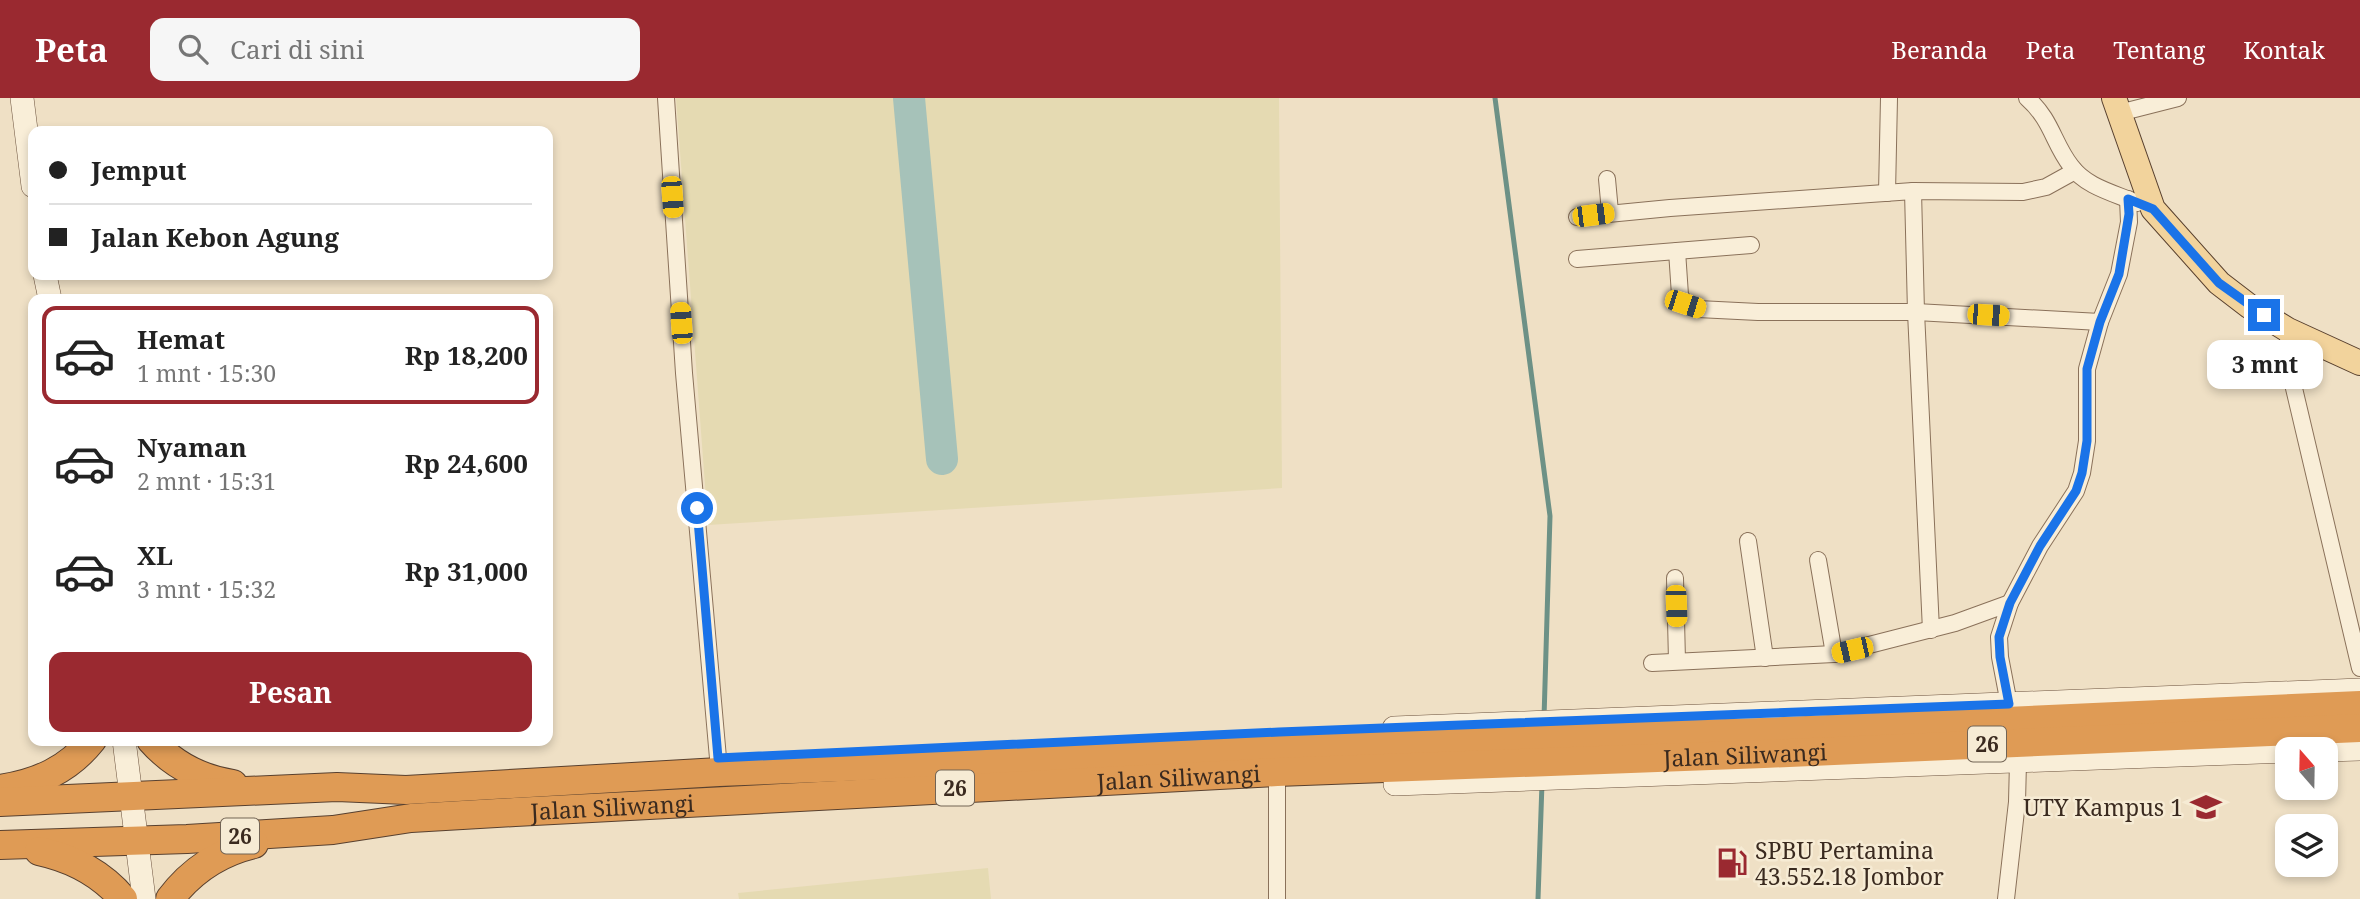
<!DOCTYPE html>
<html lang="id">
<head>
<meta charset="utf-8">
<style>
  :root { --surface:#fff; --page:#f6f6f6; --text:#222; --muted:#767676; --line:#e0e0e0; --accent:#9a2930 }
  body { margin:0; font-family:"Noto Serif",serif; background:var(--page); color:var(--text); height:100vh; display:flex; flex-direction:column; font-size:26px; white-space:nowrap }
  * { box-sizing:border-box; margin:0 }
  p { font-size:23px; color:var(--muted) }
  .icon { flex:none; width:38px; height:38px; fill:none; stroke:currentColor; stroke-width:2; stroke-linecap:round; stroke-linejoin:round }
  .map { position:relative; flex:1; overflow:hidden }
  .side { position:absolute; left:28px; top:196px; width:525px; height:452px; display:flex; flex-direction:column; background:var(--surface); border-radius:14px; box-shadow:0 4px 10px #0003 }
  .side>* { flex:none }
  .guide { position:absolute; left:28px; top:28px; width:525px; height:154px; border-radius:14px; box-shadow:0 4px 10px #0003; display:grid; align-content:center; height:154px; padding:0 21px; background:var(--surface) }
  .needle { width:46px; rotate:340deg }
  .fabs { position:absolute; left:2275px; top:639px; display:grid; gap:14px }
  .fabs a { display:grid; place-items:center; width:63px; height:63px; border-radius:14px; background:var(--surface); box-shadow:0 4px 10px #0003; font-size:35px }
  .end { position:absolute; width:32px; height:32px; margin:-16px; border:9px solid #1a73e8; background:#fff; box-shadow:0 0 0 4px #fff }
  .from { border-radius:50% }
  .bubble { position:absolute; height:49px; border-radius:14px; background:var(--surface); box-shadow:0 4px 10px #0003; font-size:23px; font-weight:700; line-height:49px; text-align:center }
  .car { position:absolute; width:21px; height:42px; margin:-21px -10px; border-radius:9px; box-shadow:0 0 5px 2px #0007; background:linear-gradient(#f5c518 24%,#345 0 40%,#f5c518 0 76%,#345 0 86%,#f5c518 0) }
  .guide b { display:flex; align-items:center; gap:24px; height:66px; font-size:26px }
  .guide b+b { border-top:2px solid var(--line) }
  .guide i { width:18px; height:18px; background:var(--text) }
  ul { padding:12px 0 0; list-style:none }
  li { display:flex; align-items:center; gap:21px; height:98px; margin:0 14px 10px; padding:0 7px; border:4px solid transparent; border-radius:14px }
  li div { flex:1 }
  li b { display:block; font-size:26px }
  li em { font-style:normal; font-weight:700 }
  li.current { border-color:var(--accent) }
  li>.icon { width:63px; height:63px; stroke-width:1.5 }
  .action { display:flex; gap:14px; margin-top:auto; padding:14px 21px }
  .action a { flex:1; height:80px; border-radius:14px; background:var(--accent); color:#fff; font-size:28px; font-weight:700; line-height:80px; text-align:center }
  header { display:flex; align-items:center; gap:42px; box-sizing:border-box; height:98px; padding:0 35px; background:var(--accent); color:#fff }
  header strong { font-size:33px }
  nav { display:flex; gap:38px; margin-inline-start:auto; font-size:24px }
  .search { width:490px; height:63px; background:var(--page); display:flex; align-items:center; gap:18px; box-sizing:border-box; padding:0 24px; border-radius:14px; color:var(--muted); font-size:26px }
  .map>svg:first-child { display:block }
  .farmland { fill:#e5dab2 }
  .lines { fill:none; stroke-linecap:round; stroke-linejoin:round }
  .stream { stroke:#6d9186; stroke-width:5 }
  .river { stroke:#a6c2b9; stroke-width:32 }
  .street-casing { stroke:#8a715a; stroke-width:18 }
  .secondary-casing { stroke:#6c523e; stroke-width:24 }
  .primary-casing { stroke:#58402f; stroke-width:26 }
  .highway-casing { stroke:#58402f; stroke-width:30 }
  .street { stroke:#f9eed8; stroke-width:16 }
  .secondary { stroke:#f9eed8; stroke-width:23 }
  .primary { stroke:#f2d39c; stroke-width:24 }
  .highway { stroke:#df9b55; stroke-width:28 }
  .route { stroke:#1a73e8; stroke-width:9 }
  .labels { text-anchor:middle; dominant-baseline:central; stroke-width:5; stroke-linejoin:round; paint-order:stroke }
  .shield { fill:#f6ebd4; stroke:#726455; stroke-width:2 }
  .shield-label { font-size:21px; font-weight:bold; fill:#3a2a1f }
  .street-label { font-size:23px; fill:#3a2a1f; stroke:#f6ebd4 }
  .poi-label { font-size:23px; fill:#3a2a1f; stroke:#f6ebd4; text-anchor:end }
</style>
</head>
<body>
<header>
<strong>Peta</strong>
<div class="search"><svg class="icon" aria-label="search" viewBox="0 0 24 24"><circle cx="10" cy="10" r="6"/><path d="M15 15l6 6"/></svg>Cari di sini</div>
<nav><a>Beranda</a><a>Peta</a><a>Tentang</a><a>Kontak</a></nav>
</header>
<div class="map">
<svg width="2360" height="801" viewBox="0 0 2360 801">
  <rect width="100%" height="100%" fill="#efe0c5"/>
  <!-- farmland -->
  <g class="farmland">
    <path d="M 676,0 L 1279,0 L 1282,390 L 708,427 Z"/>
    <path d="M 988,770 L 991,801 L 739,801 L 738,795 Z"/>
  </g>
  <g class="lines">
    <!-- stream -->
    <g class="stream">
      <path d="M 1495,0 L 1550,418 L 1544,620"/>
      <path d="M 1538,801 L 1542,685"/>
    </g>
    <!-- river -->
    <path class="river" d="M 909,0 L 942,361"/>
    <!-- street casing -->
    <g class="street-casing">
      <g id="street">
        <path d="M 666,0 L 684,275 L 718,660"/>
        <path d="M 2027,0 C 2052,22 2053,45 2071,68 C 2086,89 2114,95 2137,105"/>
        <path d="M 2119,15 L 2178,0"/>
        <path d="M 1607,81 L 1610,114"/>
        <path d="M 1913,93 L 1916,214 L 1931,532"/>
        <path d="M 1887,95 L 1889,0"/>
        <path d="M 1577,119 L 1670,110 L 1913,93 L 2023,94 L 2046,89 L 2075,73"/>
        <path d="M 1677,153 L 1680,197 L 1685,206 L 1698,211 L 1758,214 L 1916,214 L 2100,224"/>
        <path d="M 1577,161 L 1751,147"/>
        <path d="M 2288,232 L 2289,265 L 2293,286 L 2360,570"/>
        <path d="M 1748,443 L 1765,560"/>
        <path d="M 1818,462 L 1834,556"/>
        <path d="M 1675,480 L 1677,563"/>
        <path d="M 1652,565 L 1834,556 L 1955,525 L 2010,505"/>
        <path d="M 2009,606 L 2000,559 L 1999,539 L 2010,505 L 2040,448 L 2076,393 L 2082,375 L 2087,343 L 2087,271 L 2100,224 L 2119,176 L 2129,124 L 2128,101"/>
        <path d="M 1277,674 L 1277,801"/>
        <path d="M 2006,801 L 2017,704 L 2018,664"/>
      </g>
    </g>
    <!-- secondary casing -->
    <g class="secondary-casing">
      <g id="secondary">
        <path d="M 22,0 L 33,88"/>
        <path d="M 45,177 L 50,201"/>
        <path d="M 1394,630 L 2360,592"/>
        <path d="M 124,642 L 144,801"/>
        <path d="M 2326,652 L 2360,651"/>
        <path d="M 1395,686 L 2287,653"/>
      </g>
    </g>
    <!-- primary casing -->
    <g class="primary-casing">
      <path id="primary" d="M 2114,0 L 2153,111 L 2219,185 L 2249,208 L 2288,232 L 2360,265"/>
    </g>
    <!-- highway casing -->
    <g class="highway-casing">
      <g id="highway">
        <path d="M 151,642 C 173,667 200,681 233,686"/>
        <path d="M 0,691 C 38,685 68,672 92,642"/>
        <path d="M 0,704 L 337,689 L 406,692 L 719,674 L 1613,638 L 1763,634 L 2360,607"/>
        <path id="s1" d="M 0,747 L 187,741 L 333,732 L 411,720 L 515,714 L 1277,674 L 1764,656 L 2360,630"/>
        <path d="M 39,753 C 71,760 101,775 123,801"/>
        <path d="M 170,801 C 191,773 220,754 254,746"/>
      </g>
    </g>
    <!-- street -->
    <use href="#street" class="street"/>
    <!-- secondary -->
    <use href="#secondary" class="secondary"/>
    <!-- primary -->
    <use href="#primary" class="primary"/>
    <!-- highway -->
    <use href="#highway" class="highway"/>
  </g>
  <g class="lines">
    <!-- route -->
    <path class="route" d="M 697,410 L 718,660 L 1279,634 L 2009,606 L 2000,559 L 1999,539 L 2010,505 L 2040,448 L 2076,393 L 2082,375 L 2087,343 L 2087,271 L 2100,224 L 2119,176 L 2129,116 L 2128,101 L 2153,111 L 2219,185 L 2264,217"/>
  </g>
  <!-- icons -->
  <defs>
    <g id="university-bare" transform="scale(2.415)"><path d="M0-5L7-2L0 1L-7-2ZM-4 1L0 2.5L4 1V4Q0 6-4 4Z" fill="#9a2930" stroke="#f6ebd4" stroke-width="2.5" paint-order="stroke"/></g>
    <g id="fuel-bare" transform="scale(2.415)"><path d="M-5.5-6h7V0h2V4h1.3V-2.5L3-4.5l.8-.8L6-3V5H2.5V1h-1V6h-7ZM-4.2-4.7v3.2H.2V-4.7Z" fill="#9a2930" stroke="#f6ebd4" stroke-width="2.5" paint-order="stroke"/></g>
  </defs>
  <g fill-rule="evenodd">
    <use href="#university-bare" x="2206" y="709"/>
    <use href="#fuel-bare" x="1732" y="765"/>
  </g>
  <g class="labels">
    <!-- shield labels -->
    <g class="shield">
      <rect x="1968" y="628.5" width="38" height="35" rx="5"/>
      <rect x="936" y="672.5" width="38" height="35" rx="5"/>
      <rect x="221" y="720.5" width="38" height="35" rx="5"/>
    </g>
    <g class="shield-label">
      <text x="1987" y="646">26</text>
      <text x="955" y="690">26</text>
      <text x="240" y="738">26</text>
    </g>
    <!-- street labels -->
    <g class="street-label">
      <text stroke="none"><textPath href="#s1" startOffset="1748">Jalan Siliwangi</textPath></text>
      <text stroke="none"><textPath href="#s1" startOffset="1181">Jalan Siliwangi</textPath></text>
      <text stroke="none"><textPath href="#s1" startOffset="614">Jalan Siliwangi</textPath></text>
    </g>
    <!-- poi labels -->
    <g class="poi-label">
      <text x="2183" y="709">UTY Kampus 1</text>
      <text x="1755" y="752" text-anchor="start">SPBU Pertamina<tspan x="1755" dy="26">43.552.18 Jombor</tspan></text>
    </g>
  </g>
</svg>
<div class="fabs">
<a><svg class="needle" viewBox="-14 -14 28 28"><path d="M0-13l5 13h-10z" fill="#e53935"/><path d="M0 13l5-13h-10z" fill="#767676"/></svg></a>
<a><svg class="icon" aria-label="layers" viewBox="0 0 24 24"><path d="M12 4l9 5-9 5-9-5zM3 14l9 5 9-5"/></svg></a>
</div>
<i class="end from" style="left:697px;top:410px"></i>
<i class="end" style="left:2264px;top:217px"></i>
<div class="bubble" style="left:2207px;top:242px;width:116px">3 mnt</div>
<i class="car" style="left:672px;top:99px;rotate:176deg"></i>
<i class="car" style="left:1593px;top:117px;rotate:83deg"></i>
<i class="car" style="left:1685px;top:206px;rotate:108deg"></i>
<i class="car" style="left:1988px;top:217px;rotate:94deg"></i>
<i class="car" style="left:681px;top:225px;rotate:356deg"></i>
<i class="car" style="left:1676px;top:508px;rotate:178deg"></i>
<i class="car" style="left:1852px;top:552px;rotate:257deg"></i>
<div class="guide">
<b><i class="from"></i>Jemput</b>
<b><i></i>Jalan Kebon Agung</b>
</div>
<section class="side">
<ul>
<li class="current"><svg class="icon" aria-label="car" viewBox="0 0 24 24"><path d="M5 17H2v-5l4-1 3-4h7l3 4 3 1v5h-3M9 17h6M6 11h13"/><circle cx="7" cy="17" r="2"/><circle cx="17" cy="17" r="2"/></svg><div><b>Hemat</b><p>1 mnt · 15:30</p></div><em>Rp 18,200</em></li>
<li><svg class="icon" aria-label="car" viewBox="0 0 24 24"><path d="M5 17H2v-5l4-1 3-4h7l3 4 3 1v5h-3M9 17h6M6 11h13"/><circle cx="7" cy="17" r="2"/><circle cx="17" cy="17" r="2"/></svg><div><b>Nyaman</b><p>2 mnt · 15:31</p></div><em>Rp 24,600</em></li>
<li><svg class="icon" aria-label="car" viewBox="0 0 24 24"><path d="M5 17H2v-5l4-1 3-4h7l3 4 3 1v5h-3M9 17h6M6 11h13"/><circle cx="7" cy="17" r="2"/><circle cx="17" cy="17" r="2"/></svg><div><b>XL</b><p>3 mnt · 15:32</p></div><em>Rp 31,000</em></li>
</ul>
<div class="action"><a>Pesan</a></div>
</section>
</div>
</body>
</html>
